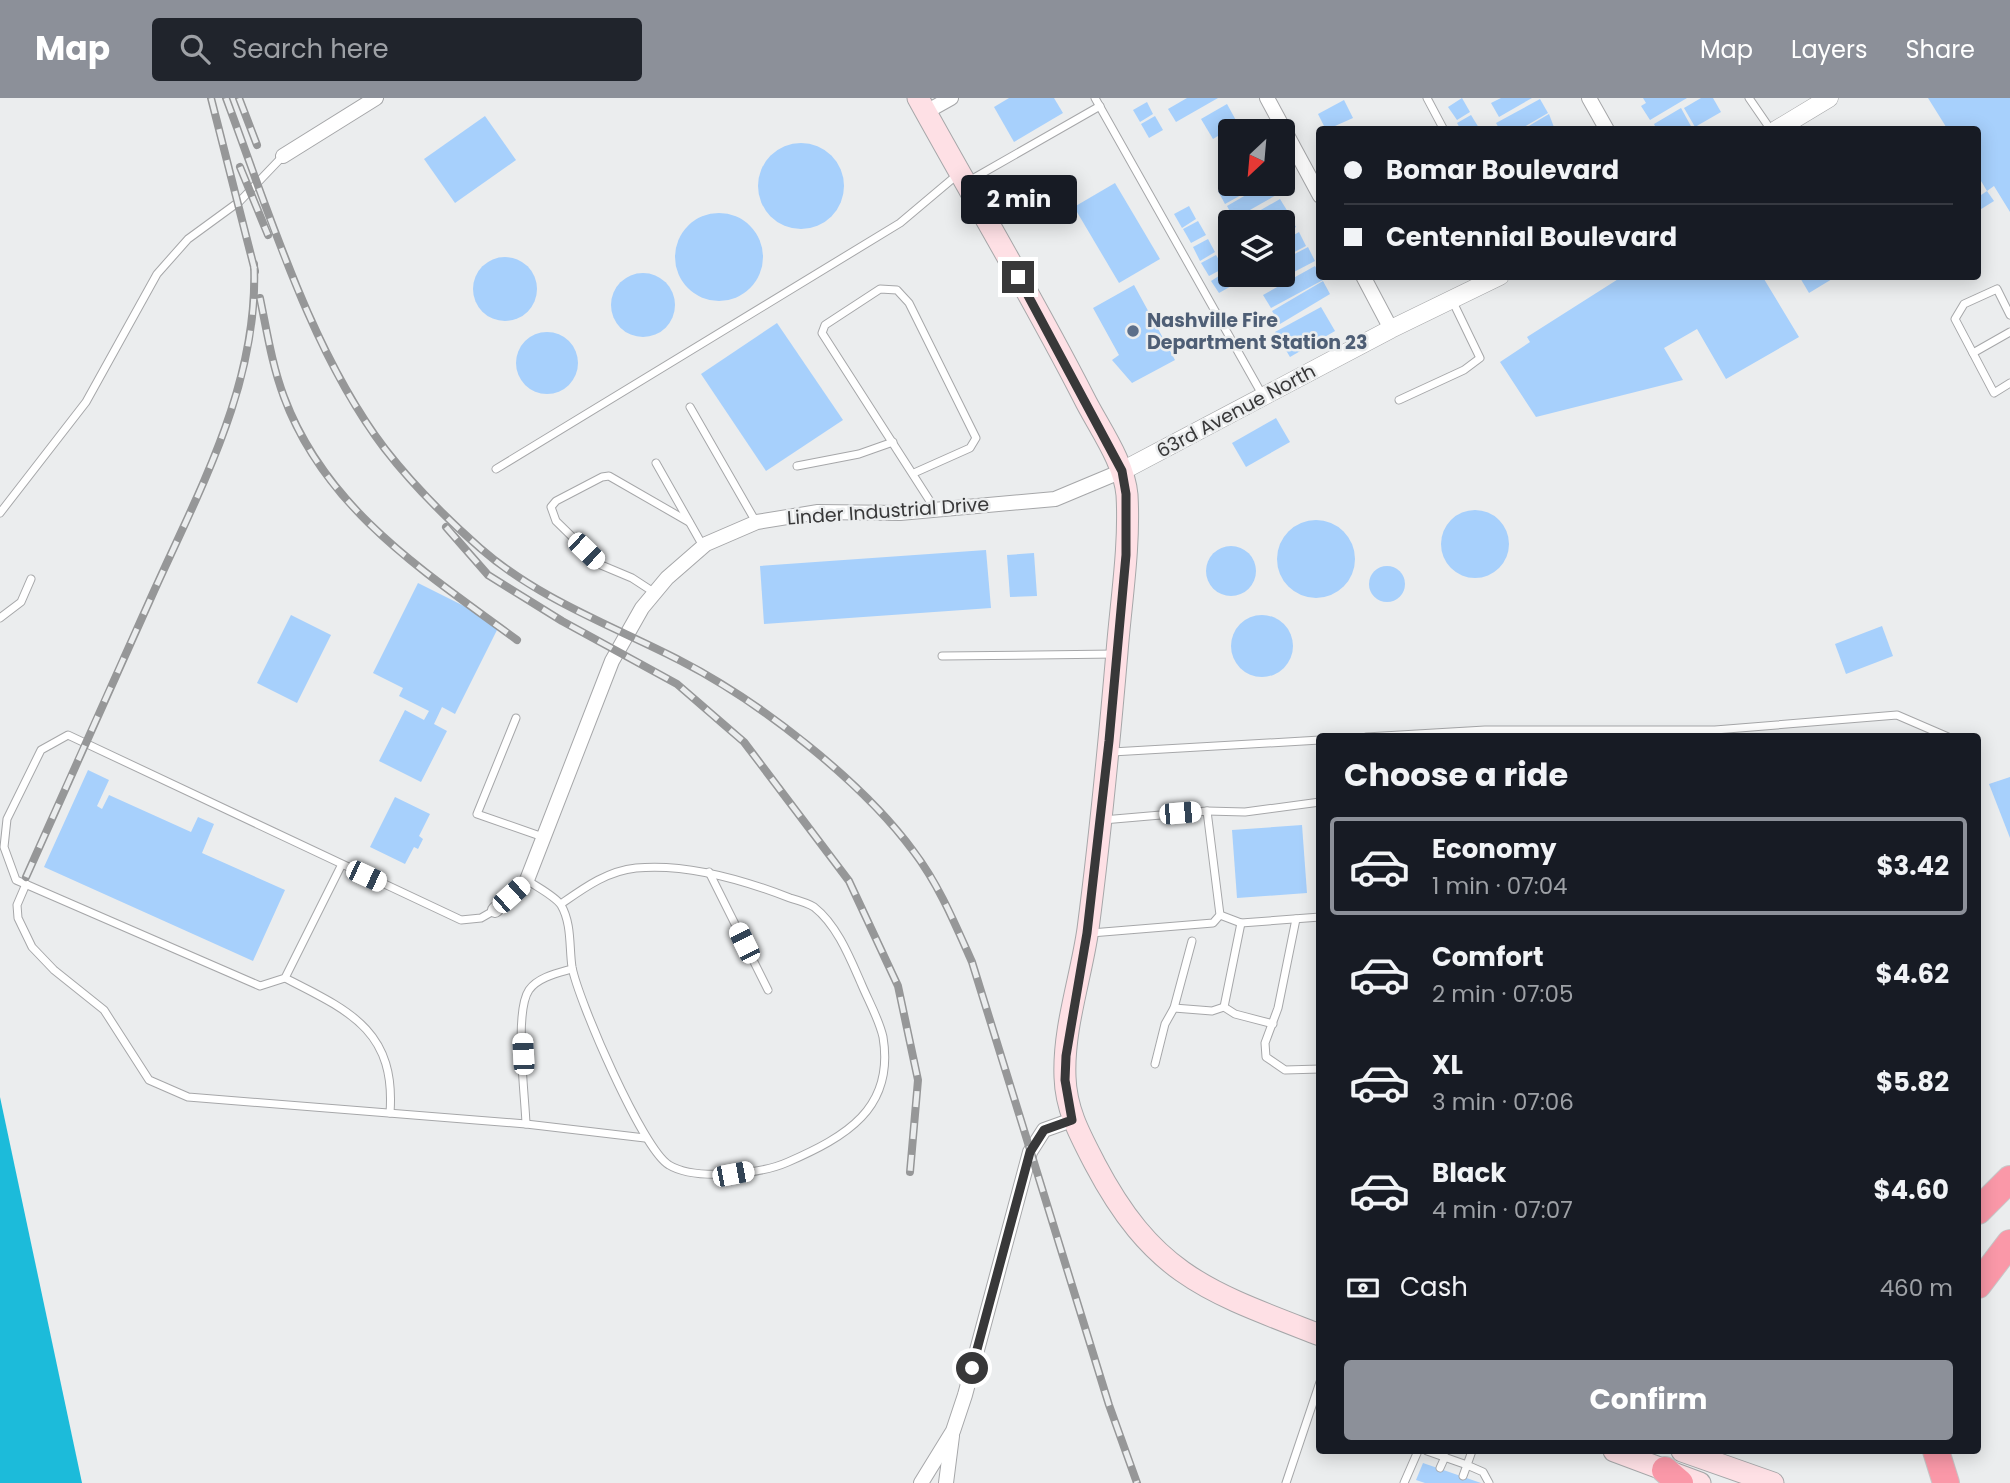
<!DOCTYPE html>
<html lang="en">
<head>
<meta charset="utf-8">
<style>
  :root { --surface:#171b24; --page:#20242c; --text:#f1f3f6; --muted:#9ea1a6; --line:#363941; --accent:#8c9099 }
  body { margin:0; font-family:Poppins,sans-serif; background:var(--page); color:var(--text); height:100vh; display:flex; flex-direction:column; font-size:26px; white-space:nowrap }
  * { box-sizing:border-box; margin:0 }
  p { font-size:23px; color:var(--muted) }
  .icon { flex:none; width:38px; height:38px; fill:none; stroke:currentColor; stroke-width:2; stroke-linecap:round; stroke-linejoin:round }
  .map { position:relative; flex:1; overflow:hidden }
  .details { position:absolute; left:1316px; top:635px; width:665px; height:721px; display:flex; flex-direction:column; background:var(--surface); border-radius:7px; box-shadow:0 4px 18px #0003 }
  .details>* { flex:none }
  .hud { position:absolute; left:1316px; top:28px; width:665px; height:154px; border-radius:7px; box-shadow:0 4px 18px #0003; display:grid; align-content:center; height:154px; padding:0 28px; background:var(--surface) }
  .needle { width:46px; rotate:206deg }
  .buttons { position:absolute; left:1218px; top:21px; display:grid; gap:14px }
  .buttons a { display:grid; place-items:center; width:77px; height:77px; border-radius:7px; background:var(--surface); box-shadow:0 4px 18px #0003; font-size:35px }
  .end { position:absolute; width:32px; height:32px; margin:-16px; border:9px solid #383839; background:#fff; box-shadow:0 0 0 4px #fff }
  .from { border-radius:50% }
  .bubble { position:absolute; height:49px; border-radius:7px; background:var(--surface); box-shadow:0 4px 18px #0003; font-size:23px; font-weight:700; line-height:49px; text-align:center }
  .car { position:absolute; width:21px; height:42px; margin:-21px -10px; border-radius:9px; box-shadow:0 0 5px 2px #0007; background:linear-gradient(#fff 24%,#345 0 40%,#fff 0 76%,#345 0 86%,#fff 0) }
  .hud b { display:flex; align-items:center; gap:24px; height:66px; font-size:26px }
  .hud b+b { border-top:2px solid var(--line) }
  .hud i { width:18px; height:18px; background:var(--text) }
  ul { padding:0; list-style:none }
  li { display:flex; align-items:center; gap:21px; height:98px; margin:0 14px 10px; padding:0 14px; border:4px solid transparent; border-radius:7px }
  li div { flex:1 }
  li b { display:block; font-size:26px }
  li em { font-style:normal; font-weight:700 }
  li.current { border-color:var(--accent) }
  li>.icon { width:63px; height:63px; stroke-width:1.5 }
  h2 { padding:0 28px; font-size:32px; line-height:84px }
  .pay { display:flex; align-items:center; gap:18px; height:77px; padding:0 28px; font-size:26px }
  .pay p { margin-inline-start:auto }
  .primary-button { display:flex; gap:14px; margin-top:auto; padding:14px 28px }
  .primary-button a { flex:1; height:80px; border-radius:7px; background:var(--accent); color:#fff; font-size:28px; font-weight:700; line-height:80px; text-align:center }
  header { display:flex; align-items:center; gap:42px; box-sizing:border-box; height:98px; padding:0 35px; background:var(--accent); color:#fff }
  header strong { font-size:33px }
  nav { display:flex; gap:38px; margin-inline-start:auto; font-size:24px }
  .search { width:490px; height:63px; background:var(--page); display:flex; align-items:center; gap:18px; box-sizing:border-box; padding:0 24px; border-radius:7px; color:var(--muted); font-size:26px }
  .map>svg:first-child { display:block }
  .water { fill:#1cbbda }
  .building { fill:#a7d0fc }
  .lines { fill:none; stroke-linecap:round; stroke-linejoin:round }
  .service-casing { stroke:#a6a7a9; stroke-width:9 }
  .minor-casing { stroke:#a6a7a9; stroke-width:16 }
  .tertiary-casing { stroke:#a6a7a9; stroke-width:19 }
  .secondary-casing { stroke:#a6a7a9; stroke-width:23 }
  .motorway-casing { stroke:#c7c7c8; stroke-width:28 }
  .service { stroke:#fff; stroke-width:7 }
  .minor { stroke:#fff; stroke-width:14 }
  .tertiary { stroke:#fff; stroke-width:18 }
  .secondary { stroke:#fee0e5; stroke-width:21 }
  .motorway { stroke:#fa98a8; stroke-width:26 }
  .rail-casing { stroke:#969798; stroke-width:8 }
  .rail { stroke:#ebedee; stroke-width:5; stroke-dasharray:16; stroke-linecap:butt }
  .route { stroke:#383839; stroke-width:9 }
  .service-dot { fill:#5c6f8a; stroke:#ebedee; stroke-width:2.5 }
  .labels { text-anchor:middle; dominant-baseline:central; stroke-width:5; stroke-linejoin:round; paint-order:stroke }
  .service-label { font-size:19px; font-weight:bold; fill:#4e5e75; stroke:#ebedee; text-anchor:start }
  .street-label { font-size:19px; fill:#383839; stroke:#ebedee }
</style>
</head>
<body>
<header>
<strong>Map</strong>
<div class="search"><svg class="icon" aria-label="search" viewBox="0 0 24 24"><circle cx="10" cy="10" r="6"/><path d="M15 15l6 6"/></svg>Search here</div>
<nav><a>Map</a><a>Layers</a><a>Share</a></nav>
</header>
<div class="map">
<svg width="2010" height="1385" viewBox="0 0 2010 1385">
  <rect width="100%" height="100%" fill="#ebedee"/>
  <!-- water -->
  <path class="water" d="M 0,999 L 82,1385 L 0,1385 Z"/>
  <!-- building -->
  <g class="building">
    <path d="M 1009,0 L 1054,0 L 1063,15 L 1014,44 L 994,9 Z"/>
    <path d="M 1187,0 L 1218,0 L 1176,24 L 1168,11 Z"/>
    <path d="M 1462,0 L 1470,14 L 1457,22 L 1448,9 Z"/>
    <path d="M 1501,0 L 1532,0 L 1499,19 L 1491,5 Z"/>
    <path d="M 1643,0 L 1687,0 L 1650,22 L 1641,8 L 1646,5 Z"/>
    <path d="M 1701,0 L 1713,0 L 1721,14 L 1695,29 L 1684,10 Z"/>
    <path d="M 1928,0 L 2010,0 L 2010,114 L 1994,88 L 1987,93 L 1978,78 L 1978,32 L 1948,32 Z"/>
    <path d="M 1540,1 L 1548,15 L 1519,32 L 1500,32 L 1496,25 Z"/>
    <path d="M 1344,2 L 1353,20 L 1326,32 L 1318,16 Z"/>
    <path d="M 1147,4 L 1153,16 L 1140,24 L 1133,12 Z"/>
    <path d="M 1227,6 L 1238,26 L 1213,41 L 1201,21 Z"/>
    <path d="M 1681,10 L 1692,30 L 1657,32 L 1654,26 Z"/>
    <path d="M 1549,16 L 1555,32 L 1522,32 Z"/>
    <path d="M 1471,17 L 1479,30 L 1461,32 L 1457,25 Z"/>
    <path d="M 485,18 L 516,62 L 455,105 L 424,61 Z"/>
    <path d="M 1155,18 L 1163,32 L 1149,40 L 1141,26 Z"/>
    <circle cx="801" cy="88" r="43"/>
    <path d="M 1115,85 L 1160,161 L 1119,185 L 1074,109 Z"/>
    <path d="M 1231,86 L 1261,86 L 1225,106 L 1218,93 Z"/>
    <path d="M 1265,86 L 1272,86 L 1278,96 L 1234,121 L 1227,108 Z"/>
    <path d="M 1987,93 L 1994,103 L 1978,113 L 1978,99 Z"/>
    <path d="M 1280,101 L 1288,114 L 1270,124 L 1240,124 Z"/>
    <path d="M 1189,108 L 1196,121 L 1182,130 L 1174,116 Z"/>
    <circle cx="719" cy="159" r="44"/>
    <path d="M 1289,116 L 1296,129 L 1283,137 L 1283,124 L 1275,124 Z"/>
    <path d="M 1198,123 L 1206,137 L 1191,145 L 1183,131 Z"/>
    <path d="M 1299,134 L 1306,148 L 1283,160 L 1283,143 Z"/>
    <path d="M 1208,141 L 1215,154 L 1200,163 L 1193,149 Z"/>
    <path d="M 1308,149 L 1315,163 L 1269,187 L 1264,177 L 1283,177 L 1283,162 Z"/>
    <path d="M 1216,157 L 1224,170 L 1209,178 L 1201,165 Z"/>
    <circle cx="505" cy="191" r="32"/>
    <path d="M 1315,168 L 1323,182 L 1271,210 L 1263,197 Z"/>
    <path d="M 1225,174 L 1233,187 L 1219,195 L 1211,183 Z"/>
    <circle cx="643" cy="207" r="32"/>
    <path d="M 1623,178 L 1769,178 L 1764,181 L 1799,239 L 1726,281 L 1697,231 L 1664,250 L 1683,282 L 1536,319 L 1500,264 L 1530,244 L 1527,239 Z"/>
    <path d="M 1799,178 L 1837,178 L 1809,195 Z"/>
    <path d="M 1323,183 L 1330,196 L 1280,226 L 1272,213 Z"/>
    <path d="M 1134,187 L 1175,262 L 1132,285 L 1112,262 L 1119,257 L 1093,210 Z"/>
    <path d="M 1321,209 L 1335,233 L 1290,259 L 1275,234 Z"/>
    <path d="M 777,225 L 843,322 L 766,373 L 701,276 Z"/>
    <circle cx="547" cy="265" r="31"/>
    <path d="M 1276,320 L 1290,344 L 1246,369 L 1232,345 Z"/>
    <circle cx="1475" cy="446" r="34"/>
    <circle cx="1316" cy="461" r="39"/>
    <circle cx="1231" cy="473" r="25"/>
    <path d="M 986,452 L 991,510 L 764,526 L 760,468 Z"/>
    <path d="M 1034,455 L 1037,498 L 1010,499 L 1007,457 Z"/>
    <circle cx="1387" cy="486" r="18"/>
    <path d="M 418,485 L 500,526 L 455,616 L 442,609 L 434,626 L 447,633 L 421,684 L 379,663 L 405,612 L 424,622 L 429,613 L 399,598 L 403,590 L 373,575 Z"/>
    <path d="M 291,517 L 331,537 L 297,605 L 257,585 Z"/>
    <circle cx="1262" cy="548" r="31"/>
    <path d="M 1882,528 L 1893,558 L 1846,576 L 1835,546 Z"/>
    <path d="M 88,672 L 109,682 L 97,708 L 102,711 L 109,697 L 191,734 L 198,719 L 214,726 L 202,755 L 285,792 L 253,863 L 44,769 Z"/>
    <path d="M 2010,679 L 2010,740 L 1989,686 Z"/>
    <path d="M 395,699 L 430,716 L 419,738 L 423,741 L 418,751 L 414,749 L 405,766 L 370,749 Z"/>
    <path d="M 1302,727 L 1307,795 L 1237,800 L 1232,732 Z"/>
    <path d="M 1423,1365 L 1481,1385 L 1425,1385 L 1416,1382 Z"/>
  </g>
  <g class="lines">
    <!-- service casing -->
    <g class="service-casing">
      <g id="service">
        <path d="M 1095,0 L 1263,298"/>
        <path d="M 1427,0 L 1444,32"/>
        <path d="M 1749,0 L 1771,32"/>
        <path d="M 967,84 L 1100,8"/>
        <path d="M 2010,217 L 1997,191 L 1964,206 L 1955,221 L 1994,295 L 2010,285"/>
        <path d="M 1973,255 L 2010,234"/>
        <path d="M 1399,302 L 1464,272 L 1480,260 L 1452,202"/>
        <path d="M 690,309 L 756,424"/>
        <path d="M 656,365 L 703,448"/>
        <path d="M 797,368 L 859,356 L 893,344"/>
        <path d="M 496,371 L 900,125 L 957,77"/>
        <path d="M 914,375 L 970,350 L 976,340 L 909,205 L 897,192 L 880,191 L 825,227 L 822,235 L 935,411"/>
        <path d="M 0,415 L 86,304 L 157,176 L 188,141 L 240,103 L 283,58"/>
        <path d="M 655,495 L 632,480 L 601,467 L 556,423 L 551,409 L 556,403 L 602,379 L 609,378 L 689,424"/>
        <path d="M 0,520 L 21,504 L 31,481"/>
        <path d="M 942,558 L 1116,556"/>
        <path d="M 516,620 L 477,716 L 543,739"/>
        <path d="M 1366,639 L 1485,632 L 1715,632 L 1897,617 L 1948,639"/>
        <path d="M 1112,654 L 1320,642"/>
        <path d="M 1207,713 L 1245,714 L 1320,704"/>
        <path d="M 342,766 L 285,880 L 260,888 L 16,782 L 4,749 L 7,721 L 41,652 L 68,637 L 461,822 L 481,820 L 495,812"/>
        <path d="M 709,774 L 768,892"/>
        <path d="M 527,782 C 537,789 555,798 561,807 C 572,826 569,849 572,869 C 578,902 643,1052 669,1067 C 695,1083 761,1076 788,1064 C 845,1039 895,1011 883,939 C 879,921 868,902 861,885 C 850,860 837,827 814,809 C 808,805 797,802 790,800 C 744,782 687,765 636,770 C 607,773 584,790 561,806"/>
        <path d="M 26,786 L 17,807 L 18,820 L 32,849 L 54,872 L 104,912 L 149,982 L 188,999 L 526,1026 L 645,1040"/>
        <path d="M 1220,817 L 1241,825 L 1320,819"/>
        <path d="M 1296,821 L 1278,910 L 1265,945 L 1266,959 L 1285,972 L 1320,971"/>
        <path d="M 1241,825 L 1224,909 L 1235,916 L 1273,926"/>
        <path d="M 1091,835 L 1213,825 L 1220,817 L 1207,713 L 1103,722"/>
        <path d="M 285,880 C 350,913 396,933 390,1015"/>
        <path d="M 1174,910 L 1192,843"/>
        <path d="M 1155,966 L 1165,926 L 1174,910 L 1212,913 L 1224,909"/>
        <path d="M 526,1026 C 525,996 514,914 529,892 C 538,879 558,875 572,871"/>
        <path d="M 1427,1353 L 1467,1367 L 1463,1378"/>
        <path d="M 1472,1353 L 1467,1367 L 1483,1374 L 1489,1385"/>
        <path d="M 1440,1370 L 1445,1359"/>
        <path d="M 1286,1385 L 1320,1284"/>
        <path d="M 1404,1385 L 1418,1353"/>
      </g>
    </g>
    <!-- minor casing -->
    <g class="minor-casing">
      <g id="minor">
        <path d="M 1267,0 L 1320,98"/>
        <path d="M 1589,0 L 1607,32"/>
        <path d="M 926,14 L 951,0"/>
        <path d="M 283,58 L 376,0"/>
        <path d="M 1363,178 L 1391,231"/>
        <path d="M 495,812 L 527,782 L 612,563 L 642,510 L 667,480 L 706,446 L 757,424 L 818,414 L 900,415 L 1055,401 L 1122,373"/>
        <path d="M 921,1385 L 953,1333 L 965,1297 L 1030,1054 L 1044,1032 L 1072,1022"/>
        <path d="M 946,1385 L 952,1338"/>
      </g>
    </g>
    <!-- tertiary casing -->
    <g class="tertiary-casing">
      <g id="tertiary">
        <path d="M 1776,32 L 1829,0"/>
        <path d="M 1122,373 L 1391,231 L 1500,178"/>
      </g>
    </g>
    <!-- secondary casing -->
    <g class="secondary-casing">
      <g id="secondary">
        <path d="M 918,0 C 973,100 1032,198 1084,300 C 1099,330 1124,363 1127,397 C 1130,449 1121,503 1117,554 C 1109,647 1100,739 1088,831 C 1081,880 1063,930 1065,979 C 1066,1012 1080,1037 1095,1066 C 1154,1178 1209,1194 1320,1237"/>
        <path d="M 1614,1353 L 1700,1385"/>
        <path d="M 1682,1353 L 1773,1385"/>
      </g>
    </g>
    <!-- motorway casing -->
    <g class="motorway-casing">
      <g id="motorway">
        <path d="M 1978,1113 L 2010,1081"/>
        <path d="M 1978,1187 L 2010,1145"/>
        <path d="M 1936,1353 L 1946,1385"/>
        <path d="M 1665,1372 L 1680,1385"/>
      </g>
    </g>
    <!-- service -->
    <use href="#service" class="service"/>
    <!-- minor -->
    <use href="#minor" class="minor"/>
    <!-- tertiary -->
    <use href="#tertiary" class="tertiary"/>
    <!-- secondary -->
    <use href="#secondary" class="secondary"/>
    <!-- motorway -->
    <use href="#motorway" class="motorway"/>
    <!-- rail casing -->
    <g class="rail-casing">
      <g id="rail">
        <path d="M 211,0 L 255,173"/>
        <path d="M 226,0 C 269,114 311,254 385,351 C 413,387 446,420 480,450 C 538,501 613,528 681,563 C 759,603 862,683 914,754 C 939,787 955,826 972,864 L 1109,1307 L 1137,1385"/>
        <path d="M 239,0 L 257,47"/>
        <path d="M 240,69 L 268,137"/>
        <path d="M 260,200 C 267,234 272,267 284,299 C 326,412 425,474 517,542"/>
        <path d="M 446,429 L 488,477 L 562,523 L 677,586 L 744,644 L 849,783 L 898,888 L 918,982 L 910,1074"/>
        <path d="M 26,779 C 67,687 108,595 150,502 C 198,394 259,287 254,166"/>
      </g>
    </g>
    <!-- rail -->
    <use href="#rail" class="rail"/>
  </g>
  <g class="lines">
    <!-- route -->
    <path class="route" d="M 972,1270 L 1030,1054 L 1044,1032 L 1072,1022 L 1065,982 L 1066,958 L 1087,835 L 1109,643 L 1126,457 L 1126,396 L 1122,373 L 1018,179"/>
  </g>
  <!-- markers -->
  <circle class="service-dot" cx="1133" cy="233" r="7"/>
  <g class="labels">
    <!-- service labels -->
    <g class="service-label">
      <text x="1147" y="222">Nashville Fire<tspan x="1147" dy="22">Department Station 23</tspan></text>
    </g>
    <!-- street labels -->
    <g class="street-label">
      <text transform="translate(1236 313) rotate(-28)">63rd Avenue North</text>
      <text transform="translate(888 413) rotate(-4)">Linder Industrial Drive</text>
    </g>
  </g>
</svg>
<div class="buttons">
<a><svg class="needle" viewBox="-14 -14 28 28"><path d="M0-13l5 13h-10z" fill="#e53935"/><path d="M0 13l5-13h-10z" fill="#9ea1a6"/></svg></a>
<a><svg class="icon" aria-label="layers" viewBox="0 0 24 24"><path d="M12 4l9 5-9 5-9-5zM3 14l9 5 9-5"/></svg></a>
</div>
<i class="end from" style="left:972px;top:1270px"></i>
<i class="end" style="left:1018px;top:179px"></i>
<div class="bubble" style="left:961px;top:77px;width:116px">2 min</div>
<i class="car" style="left:586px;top:453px;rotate:134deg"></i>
<i class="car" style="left:1180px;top:715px;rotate:85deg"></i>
<i class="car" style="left:366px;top:778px;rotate:115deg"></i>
<i class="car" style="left:511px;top:797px;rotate:48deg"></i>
<i class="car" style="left:744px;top:845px;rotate:334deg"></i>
<i class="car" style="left:523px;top:956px;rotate:357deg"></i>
<i class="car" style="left:733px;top:1076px;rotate:79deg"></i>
<div class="hud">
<b><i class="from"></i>Bomar Boulevard</b>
<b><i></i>Centennial Boulevard</b>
</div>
<section class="details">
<h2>Choose a ride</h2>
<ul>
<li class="current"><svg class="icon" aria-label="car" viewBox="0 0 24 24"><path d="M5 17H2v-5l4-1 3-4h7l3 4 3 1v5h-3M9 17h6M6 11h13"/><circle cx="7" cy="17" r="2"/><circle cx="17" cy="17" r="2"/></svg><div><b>Economy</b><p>1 min · 07:04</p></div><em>$3.42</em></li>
<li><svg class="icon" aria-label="car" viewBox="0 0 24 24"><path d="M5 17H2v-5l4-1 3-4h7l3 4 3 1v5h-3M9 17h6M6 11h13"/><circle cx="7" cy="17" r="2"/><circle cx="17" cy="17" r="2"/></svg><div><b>Comfort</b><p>2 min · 07:05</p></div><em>$4.62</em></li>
<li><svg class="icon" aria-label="car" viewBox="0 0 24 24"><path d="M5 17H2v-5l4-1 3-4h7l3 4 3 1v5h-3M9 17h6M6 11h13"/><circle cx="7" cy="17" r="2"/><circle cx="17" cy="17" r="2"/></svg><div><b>XL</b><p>3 min · 07:06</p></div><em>$5.82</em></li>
<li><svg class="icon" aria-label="car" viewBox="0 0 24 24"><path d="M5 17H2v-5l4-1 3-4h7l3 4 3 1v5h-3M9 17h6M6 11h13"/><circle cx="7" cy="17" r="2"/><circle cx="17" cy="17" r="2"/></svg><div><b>Black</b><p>4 min · 07:07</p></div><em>$4.60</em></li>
</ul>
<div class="pay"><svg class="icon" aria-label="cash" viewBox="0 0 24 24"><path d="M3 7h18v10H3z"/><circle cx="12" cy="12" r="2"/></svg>Cash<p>460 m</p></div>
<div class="primary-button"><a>Confirm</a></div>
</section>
</div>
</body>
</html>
